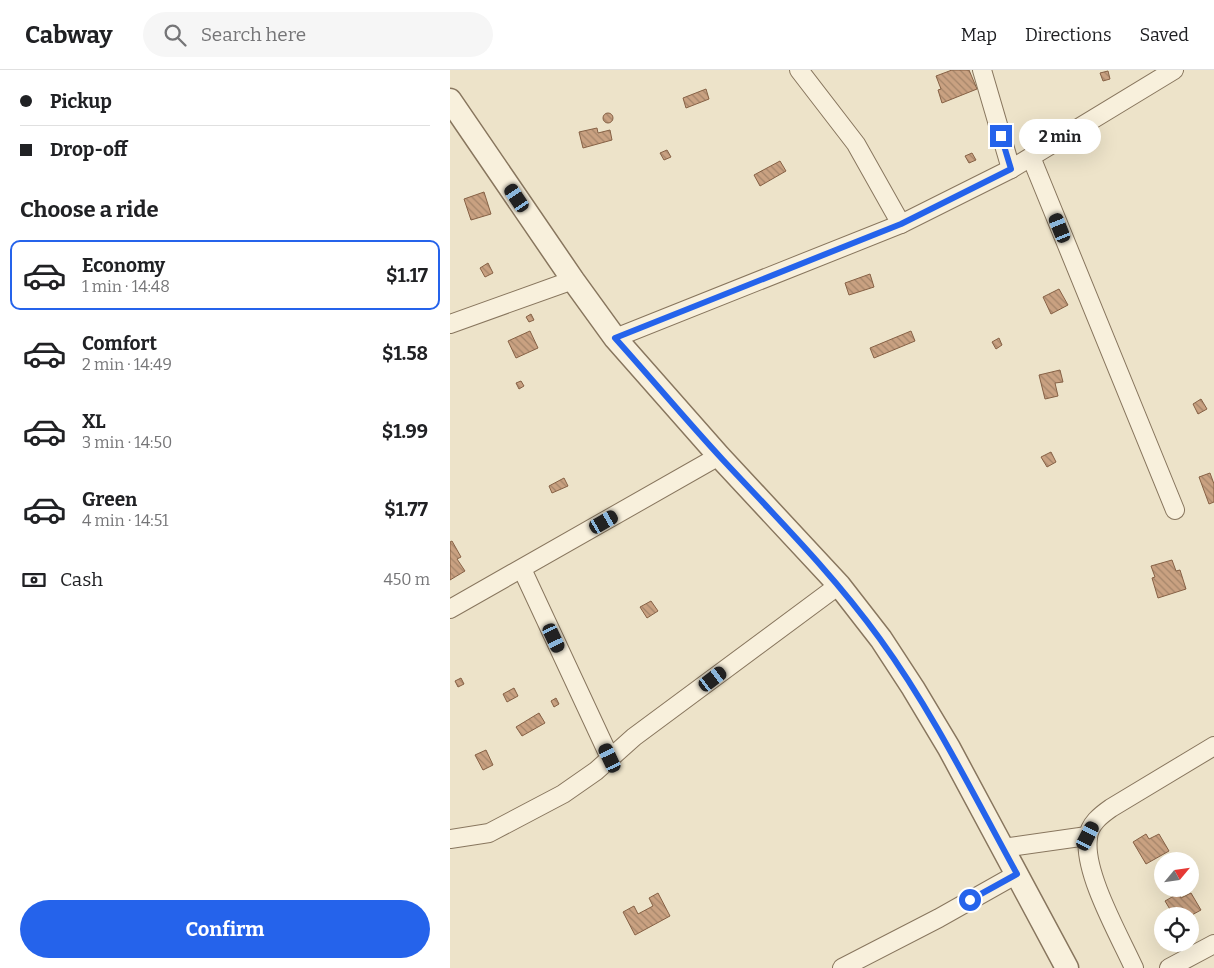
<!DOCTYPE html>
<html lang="en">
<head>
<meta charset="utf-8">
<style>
  :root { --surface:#fff; --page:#f6f6f6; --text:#202124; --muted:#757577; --line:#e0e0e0; --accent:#2563eb }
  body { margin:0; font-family:Bitter,serif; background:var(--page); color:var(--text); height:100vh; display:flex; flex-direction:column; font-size:19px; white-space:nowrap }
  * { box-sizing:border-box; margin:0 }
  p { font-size:16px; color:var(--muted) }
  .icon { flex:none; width:28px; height:28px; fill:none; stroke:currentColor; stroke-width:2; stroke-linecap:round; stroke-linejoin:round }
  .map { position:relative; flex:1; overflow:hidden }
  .panel { display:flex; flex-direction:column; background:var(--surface); width:450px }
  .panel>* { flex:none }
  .hud { display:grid; align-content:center; height:110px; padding:0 20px; background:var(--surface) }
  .needle { width:32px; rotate:61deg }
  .buttons { position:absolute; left:704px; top:782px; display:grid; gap:10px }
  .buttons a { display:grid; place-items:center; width:45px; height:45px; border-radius:50%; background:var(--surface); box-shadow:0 5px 20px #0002; font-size:25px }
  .end { position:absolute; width:22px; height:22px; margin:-11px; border:6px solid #2563eb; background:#fff; box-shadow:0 0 0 2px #fff }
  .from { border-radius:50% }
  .bubble { position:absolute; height:35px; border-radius:18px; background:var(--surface); box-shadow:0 5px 20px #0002; font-size:16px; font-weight:700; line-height:35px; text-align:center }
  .car { position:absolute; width:15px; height:30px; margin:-15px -8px; border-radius:6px; box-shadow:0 0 4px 1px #0007; background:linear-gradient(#222 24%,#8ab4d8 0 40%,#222 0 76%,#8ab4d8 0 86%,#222 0) }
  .hud b { display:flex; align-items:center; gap:18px; height:48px; font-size:19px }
  .hud b+b { border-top:1px solid var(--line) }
  .hud i { width:12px; height:12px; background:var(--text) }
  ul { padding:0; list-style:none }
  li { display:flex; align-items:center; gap:15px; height:70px; margin:0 10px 8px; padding:0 10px; border:2px solid transparent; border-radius:10px }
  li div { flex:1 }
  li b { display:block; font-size:19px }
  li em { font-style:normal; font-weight:700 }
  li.active { border-color:var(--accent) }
  li>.icon { width:45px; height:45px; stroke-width:1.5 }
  h2 { padding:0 20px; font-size:22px; line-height:60px }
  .pay { display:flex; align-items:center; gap:12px; height:55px; padding:0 20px; font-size:19px }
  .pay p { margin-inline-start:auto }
  .action { display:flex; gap:10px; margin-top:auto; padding:10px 20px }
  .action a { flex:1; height:58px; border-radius:30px; background:var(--accent); color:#fff; font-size:20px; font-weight:700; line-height:58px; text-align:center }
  header { display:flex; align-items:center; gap:30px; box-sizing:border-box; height:70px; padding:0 25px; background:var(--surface); border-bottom:1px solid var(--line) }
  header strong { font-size:24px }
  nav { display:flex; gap:28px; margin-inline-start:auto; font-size:18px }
  .search { width:350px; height:45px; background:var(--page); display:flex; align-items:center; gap:12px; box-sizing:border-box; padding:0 18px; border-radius:28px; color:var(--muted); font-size:19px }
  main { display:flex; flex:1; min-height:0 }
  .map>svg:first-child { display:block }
  .building { fill:url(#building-back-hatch); stroke:#866145 }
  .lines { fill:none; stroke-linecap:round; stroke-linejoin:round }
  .minor-casing { stroke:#88765e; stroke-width:20 }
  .tertiary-casing { stroke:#88765e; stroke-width:25 }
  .minor { stroke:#f8f0dc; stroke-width:18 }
  .tertiary { stroke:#f8f0dc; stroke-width:22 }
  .route { stroke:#2563eb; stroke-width:6 }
</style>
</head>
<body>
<header>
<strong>Cabway</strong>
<div class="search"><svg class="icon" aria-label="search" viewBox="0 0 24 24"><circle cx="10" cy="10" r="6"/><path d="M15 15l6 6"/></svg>Search here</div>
<nav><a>Map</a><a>Directions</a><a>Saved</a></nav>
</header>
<main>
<section class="panel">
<div class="hud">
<b><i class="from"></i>Pickup</b>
<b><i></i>Drop-off</b>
</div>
<h2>Choose a ride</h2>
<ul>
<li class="active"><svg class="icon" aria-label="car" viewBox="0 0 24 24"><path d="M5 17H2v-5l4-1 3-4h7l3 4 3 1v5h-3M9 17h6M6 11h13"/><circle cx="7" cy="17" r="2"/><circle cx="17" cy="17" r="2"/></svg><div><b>Economy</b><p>1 min · 14:48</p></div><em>$1.17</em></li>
<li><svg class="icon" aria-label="car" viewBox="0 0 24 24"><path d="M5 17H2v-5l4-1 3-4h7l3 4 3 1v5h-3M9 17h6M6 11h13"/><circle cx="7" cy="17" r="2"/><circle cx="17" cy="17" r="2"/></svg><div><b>Comfort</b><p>2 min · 14:49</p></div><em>$1.58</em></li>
<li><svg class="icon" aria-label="car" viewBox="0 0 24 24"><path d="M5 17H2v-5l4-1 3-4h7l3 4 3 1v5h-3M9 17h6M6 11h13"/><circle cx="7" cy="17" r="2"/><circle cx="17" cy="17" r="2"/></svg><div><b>XL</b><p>3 min · 14:50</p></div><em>$1.99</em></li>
<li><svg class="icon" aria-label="car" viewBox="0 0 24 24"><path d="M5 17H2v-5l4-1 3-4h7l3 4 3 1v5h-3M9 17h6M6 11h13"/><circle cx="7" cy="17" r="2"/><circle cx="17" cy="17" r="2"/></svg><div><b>Green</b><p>4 min · 14:51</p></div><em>$1.77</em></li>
</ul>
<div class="pay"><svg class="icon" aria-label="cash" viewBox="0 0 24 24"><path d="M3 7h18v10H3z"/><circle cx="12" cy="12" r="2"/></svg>Cash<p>450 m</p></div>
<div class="action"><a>Confirm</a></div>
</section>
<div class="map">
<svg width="764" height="898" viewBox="0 0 764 898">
  <defs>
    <pattern id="building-back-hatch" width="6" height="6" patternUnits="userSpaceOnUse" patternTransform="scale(1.25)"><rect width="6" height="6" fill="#c9a181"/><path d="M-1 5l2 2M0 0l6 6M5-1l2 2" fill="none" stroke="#a48469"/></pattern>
  </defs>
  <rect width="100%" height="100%" fill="#ede3c9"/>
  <!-- building -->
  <g class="building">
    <path d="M 502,0 L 519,0 L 527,19 L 492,33 L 488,20 L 491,19 L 486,6 Z"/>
    <path d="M 658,1 L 660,9 L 653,11 L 650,3 Z"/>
    <path d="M 256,19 L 259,29 L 236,38 L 233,28 Z"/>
    <circle cx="158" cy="48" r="5"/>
    <path d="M 147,58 L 148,63 L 160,60 L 162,70 L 133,78 L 129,62 Z"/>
    <path d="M 217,80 L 221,87 L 214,90 L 210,83 Z"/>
    <path d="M 522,83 L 526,90 L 519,93 L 515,86 Z"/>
    <path d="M 330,91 L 336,101 L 310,116 L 304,105 Z"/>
    <path d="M 34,122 L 41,144 L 21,150 L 14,129 Z"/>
    <path d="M 38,193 L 43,203 L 35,207 L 30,198 Z"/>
    <path d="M 420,204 L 424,217 L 399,225 L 395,213 Z"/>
    <path d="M 609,219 L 618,235 L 601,244 L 593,227 Z"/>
    <path d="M 81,244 L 84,250 L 79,252 L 76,247 Z"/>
    <path d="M 80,261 L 88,278 L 66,288 L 58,271 Z"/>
    <path d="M 461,261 L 465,271 L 424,288 L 420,278 Z"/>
    <path d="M 549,268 L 552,275 L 546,279 L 542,272 Z"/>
    <path d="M 610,300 L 613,312 L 605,313 L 608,326 L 595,329 L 589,305 Z"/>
    <path d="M 71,311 L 74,316 L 69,319 L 66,313 Z"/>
    <path d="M 751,329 L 757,339 L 748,344 L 743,334 Z"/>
    <path d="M 601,382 L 606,392 L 597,397 L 591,387 Z"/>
    <path d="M 760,403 L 764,414 L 764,432 L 759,434 L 749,407 Z"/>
    <path d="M 114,408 L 118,416 L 102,423 L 99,416 Z"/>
    <path d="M 2,471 L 11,487 L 7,489 L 15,501 L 0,510 L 0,472 Z"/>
    <path d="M 722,490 L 726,501 L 730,500 L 736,519 L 708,528 L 702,508 L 705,507 L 701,496 Z"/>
    <path d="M 201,531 L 208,541 L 197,548 L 190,537 Z"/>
    <path d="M 11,608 L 14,614 L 8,617 L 5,611 Z"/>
    <path d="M 64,618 L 68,626 L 57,632 L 53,624 Z"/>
    <path d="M 106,628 L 109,634 L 104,637 L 101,631 Z"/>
    <path d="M 89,643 L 95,653 L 72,666 L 66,657 Z"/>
    <path d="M 36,680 L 43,695 L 33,700 L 25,685 Z"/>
    <path d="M 696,764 L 699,769 L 709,764 L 719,781 L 696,794 L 683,772 Z"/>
    <path d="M 208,823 L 220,846 L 185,865 L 173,842 L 184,836 L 188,844 L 203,836 L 199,828 Z"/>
    <path d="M 729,823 L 731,828 L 741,823 L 751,840 L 740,846 L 724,846 L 715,831 Z"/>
  </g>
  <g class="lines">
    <!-- minor casing -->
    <g class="minor-casing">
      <g id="minor">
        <path d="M 349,0 L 406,74 L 451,154"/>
        <path d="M 532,0 L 561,99"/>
        <path d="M 581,87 L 725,440"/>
        <path d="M 0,254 L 123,210"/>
        <path d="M 165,268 L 451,154 L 561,99 L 724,0"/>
        <path d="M 72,499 L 160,688"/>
        <path d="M 0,539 L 269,386"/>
        <path d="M 0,769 L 39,763 L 113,724 L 146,701 L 184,667 L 389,515"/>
        <path d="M 553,778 L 637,766"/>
        <path d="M 392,898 L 489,848 L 567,804"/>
        <path d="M 684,898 C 669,865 633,802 638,768 C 639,754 651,745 661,738 L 764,676"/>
        <path d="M 719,898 L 764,874"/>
      </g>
    </g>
    <!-- tertiary casing -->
    <g class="tertiary-casing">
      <path id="tertiary" d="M 0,30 L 123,210 L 165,268 L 269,386 L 389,515 L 431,569 L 463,618 L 499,678 L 617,898"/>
    </g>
    <!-- minor -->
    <use href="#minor" class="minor"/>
    <!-- tertiary -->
    <use href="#tertiary" class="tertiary"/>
  </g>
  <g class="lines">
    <!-- route -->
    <path class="route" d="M 520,830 L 567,804 C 523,724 483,642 430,569 C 383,504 327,448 273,390 C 236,350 201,308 165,268 L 451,154 L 561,99 L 551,66"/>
  </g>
</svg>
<div class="buttons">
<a><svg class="needle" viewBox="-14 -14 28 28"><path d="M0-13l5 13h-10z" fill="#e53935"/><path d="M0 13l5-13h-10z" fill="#757577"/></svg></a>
<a><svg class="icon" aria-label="locate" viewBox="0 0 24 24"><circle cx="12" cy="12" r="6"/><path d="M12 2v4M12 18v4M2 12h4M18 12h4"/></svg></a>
</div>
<i class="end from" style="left:520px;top:830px"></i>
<i class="end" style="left:551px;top:66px"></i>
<div class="bubble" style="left:569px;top:49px;width:82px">2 min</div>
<i class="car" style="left:67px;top:128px;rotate:326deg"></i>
<i class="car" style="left:610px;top:158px;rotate:338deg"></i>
<i class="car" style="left:154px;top:452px;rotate:60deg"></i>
<i class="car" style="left:104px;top:568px;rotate:155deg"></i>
<i class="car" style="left:263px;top:609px;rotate:53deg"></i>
<i class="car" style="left:160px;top:688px;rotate:335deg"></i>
<i class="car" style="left:638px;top:766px;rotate:27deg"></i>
</div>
</main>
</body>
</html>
